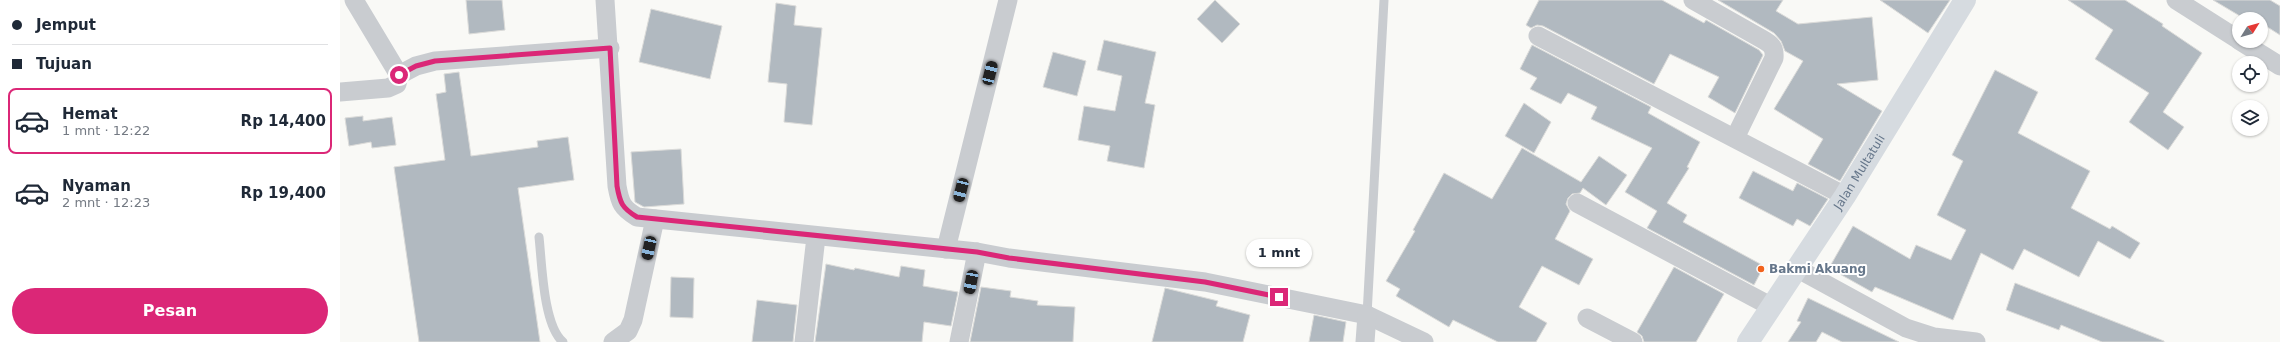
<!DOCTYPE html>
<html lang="id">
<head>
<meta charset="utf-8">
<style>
  :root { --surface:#fff; --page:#f6f6f7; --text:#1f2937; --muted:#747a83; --line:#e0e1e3; --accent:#db2777 }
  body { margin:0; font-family:"DejaVu Sans",sans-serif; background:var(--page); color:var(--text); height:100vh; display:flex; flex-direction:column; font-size:15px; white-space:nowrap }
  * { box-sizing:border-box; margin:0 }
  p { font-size:13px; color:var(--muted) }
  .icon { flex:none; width:22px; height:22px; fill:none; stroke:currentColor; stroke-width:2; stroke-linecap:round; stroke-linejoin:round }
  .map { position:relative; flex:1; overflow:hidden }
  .sheet { display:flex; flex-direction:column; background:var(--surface); width:340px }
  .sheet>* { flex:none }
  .hud { display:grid; align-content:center; height:88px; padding:0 12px; background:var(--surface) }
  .needle { width:26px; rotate:53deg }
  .tools { position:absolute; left:1892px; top:12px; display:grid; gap:8px }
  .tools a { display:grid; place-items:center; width:36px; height:36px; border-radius:50%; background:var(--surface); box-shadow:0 1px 3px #0004; font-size:20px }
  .end { position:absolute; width:18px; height:18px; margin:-9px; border:5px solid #db2777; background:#fff; box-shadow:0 0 0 2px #fff }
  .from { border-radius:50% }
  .bubble { position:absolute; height:28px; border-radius:14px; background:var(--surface); box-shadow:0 1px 3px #0004; font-size:13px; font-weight:600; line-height:28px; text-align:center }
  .car { position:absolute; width:12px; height:24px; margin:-12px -6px; border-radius:5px; box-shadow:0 0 3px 1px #0007; background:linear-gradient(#222 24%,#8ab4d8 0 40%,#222 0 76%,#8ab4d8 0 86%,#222 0) }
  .hud b { display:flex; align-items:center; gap:14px; height:38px; font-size:15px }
  .hud b+b { border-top:1px solid var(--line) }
  .hud i { width:10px; height:10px; background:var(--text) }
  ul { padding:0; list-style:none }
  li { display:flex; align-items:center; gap:12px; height:66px; margin:0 8px 6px; padding:0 4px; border:2px solid transparent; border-radius:8px }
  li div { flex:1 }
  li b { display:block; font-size:15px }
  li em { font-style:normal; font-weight:600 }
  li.active { border-color:var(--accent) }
  li>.icon { width:36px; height:36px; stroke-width:1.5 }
  .button { display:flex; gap:8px; margin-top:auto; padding:8px 12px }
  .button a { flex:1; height:46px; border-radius:24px; background:var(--accent); color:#fff; font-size:16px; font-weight:600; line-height:46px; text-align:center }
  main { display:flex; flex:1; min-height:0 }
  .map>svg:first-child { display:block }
  .building { fill:#b1b9c0; stroke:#dbdbd9 }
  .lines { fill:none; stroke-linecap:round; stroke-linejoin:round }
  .service { stroke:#c9ccd0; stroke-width:9 }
  .minor { stroke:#c9ccd0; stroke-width:19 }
  .secondary { stroke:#d6dbe0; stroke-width:22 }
  .route { stroke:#db2777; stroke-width:5 }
  .poi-dot { fill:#f2631d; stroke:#fff; stroke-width:1.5 }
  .labels { text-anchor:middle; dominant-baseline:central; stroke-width:4; stroke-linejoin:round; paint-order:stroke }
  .street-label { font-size:12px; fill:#65768a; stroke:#fff }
  .poi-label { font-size:12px; font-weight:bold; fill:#65768a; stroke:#fff; text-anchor:start }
</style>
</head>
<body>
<main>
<section class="sheet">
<div class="hud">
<b><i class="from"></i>Jemput</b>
<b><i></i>Tujuan</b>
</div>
<ul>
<li class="active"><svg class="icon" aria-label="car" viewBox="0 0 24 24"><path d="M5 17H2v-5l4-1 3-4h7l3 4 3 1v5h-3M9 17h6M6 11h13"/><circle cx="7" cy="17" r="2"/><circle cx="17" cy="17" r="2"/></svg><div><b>Hemat</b><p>1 mnt · 12:22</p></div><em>Rp 14,400</em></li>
<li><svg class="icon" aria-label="car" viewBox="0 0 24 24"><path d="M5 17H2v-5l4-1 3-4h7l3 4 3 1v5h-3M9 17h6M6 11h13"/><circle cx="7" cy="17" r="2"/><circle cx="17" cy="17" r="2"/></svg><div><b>Nyaman</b><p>2 mnt · 12:23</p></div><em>Rp 19,400</em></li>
</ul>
<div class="button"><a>Pesan</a></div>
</section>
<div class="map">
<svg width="1940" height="342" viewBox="0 0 1940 342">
  <rect width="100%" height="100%" fill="#f9f9f6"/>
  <!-- building -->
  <g class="building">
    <path d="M 126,0 L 162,0 L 165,30 L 129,34 Z"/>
    <path d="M 875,0 L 900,24 L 882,43 L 857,19 Z"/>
    <path d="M 1199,0 L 1322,0 L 1364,23 L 1366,20 L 1419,50 L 1423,55 L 1395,113 L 1368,97 L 1379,77 L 1330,54 L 1314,84 L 1203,26 L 1197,25 L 1191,28 L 1186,25 Z"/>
    <path d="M 1378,0 L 1443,0 L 1436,11 L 1458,24 L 1532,17 L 1538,80 L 1497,84 L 1542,111 L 1500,181 L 1468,164 L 1483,139 L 1434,109 L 1463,61 L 1445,51 L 1441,41 L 1434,33 Z"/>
    <path d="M 1540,0 L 1610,0 L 1588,33 Z"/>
    <path d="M 1728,0 L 1785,0 L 1823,24 L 1822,26 L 1862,53 L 1823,112 L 1844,127 L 1828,150 L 1789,122 L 1809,93 L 1755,59 L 1773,30 Z"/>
    <path d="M 1873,0 L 1930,0 L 1940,6 L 1940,35 L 1921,23 L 1921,19 L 1905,19 Z"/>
    <path d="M 436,3 L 456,6 L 454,25 L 482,28 L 472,125 L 444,122 L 447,84 L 428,82 Z"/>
    <path d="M 311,9 L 382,26 L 370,79 L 299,62 Z"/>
    <path d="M 764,40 L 816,52 L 805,103 L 815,105 L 804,168 L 767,161 L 770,146 L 738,140 L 744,106 L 775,111 L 782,76 L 757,70 Z"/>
    <path d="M 1192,45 L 1311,107 L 1308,113 L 1360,142 L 1347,167 L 1349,168 L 1327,203 L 1347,215 L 1343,222 L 1424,266 L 1414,285 L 1307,228 L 1317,211 L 1285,192 L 1312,148 L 1251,119 L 1257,107 L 1228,93 L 1221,104 L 1190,89 L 1197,78 L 1180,69 Z"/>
    <path d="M 713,52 L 746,61 L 737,96 L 703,87 Z"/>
    <path d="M 1655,70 L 1698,92 L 1678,133 L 1750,171 L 1731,208 L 1770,229 L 1772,226 L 1800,243 L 1790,259 L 1758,241 L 1739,277 L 1684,249 L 1673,270 L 1641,253 L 1613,320 L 1535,287 L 1532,292 L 1489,268 L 1513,226 L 1570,259 L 1576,245 L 1611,260 L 1626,230 L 1597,215 L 1623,161 L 1612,155 Z"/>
    <path d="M 119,72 L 131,156 L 198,147 L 197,141 L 228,137 L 234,180 L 178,188 L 200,342 L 79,342 L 54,167 L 105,160 L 96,94 L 106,92 L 104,74 Z"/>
    <path d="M 1184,103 L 1211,122 L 1194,153 L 1165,136 Z"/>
    <path d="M 23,116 L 23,121 L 52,117 L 56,145 L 32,148 L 31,142 L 9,146 L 5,118 Z"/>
    <path d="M 1182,148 L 1241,182 L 1259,156 L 1287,175 L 1266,205 L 1243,188 L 1240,193 L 1232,194 L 1228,198 L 1226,204 L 1230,211 L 1215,239 L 1253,259 L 1239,285 L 1202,266 L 1179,307 L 1207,323 L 1196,342 L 1158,342 L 1113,320 L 1109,327 L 1056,296 L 1060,289 L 1046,281 L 1075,231 L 1073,230 L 1104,173 L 1152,199 Z"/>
    <path d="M 341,149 L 344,204 L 304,207 L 295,202 L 291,152 Z"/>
    <path d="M 1413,171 L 1453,191 L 1457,183 L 1488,199 L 1470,226 L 1457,219 L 1453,226 L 1399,198 Z"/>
    <path d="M 486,264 L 514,270 L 515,268 L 559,277 L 561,266 L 585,270 L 583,286 L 618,292 L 611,326 L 584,322 L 582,342 L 475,342 Z"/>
    <path d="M 1334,267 L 1384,294 L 1356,342 L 1304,342 L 1302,336 L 1297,332 Z"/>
    <path d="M 331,277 L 354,278 L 353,318 L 330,317 Z"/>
    <path d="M 1675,283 L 1824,341 L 1824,342 L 1762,342 L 1721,325 L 1719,330 L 1666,310 Z"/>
    <path d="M 641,287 L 671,291 L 670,297 L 698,301 L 697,305 L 735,307 L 733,342 L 630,342 Z"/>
    <path d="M 825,288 L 878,301 L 876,306 L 910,315 L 903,342 L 812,342 Z"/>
    <path d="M 1468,298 L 1559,342 L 1502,342 L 1482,332 L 1476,342 L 1448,342 L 1461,322 L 1457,321 Z"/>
    <path d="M 417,300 L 457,305 L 453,342 L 412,342 Z"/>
    <path d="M 974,315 L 1006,322 L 1003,342 L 969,342 Z"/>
  </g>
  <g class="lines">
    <!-- service -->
    <g class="service">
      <path d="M 199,237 C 202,263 203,325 223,342"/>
      <path d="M 1027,315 L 1044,0"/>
    </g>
    <!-- minor -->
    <g class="minor">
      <path d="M 265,0 L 277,186 C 280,203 282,208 297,217 L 637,252 L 669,258 L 865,282 L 1027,315 L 1084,342"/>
      <path d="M 1353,0 L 1422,39 C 1431,44 1435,47 1434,58 L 1395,138"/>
      <path d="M 1836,0 L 1899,40"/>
      <path d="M 1198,36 L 1505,196"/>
      <path d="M 1900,41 L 1940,66"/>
      <path d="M 59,75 L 76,66 L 95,61 L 270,48"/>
      <path d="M 0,92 L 48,88 L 57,84 L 59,75 L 14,0"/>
      <path d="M 1237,203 L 1432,307"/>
      <path d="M 606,249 L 668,0"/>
      <path d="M 1458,269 L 1566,328 L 1594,337 L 1636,342"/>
      <path d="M 1247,318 L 1293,342"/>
      <path d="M 273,342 L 288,331 L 293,320 L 315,219"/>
      <path d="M 464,342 L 476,237"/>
      <path d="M 619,342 L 637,252"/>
      <path d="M 1025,342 L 1027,315"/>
    </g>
    <!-- secondary -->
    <path class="secondary" id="s1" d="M 1408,342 L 1505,196 L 1625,0"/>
  </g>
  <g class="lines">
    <!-- route -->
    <path class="route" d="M 59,75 L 76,66 L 95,61 L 270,48 L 277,186 C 280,203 282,208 297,217 L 637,252 L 669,258 L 865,282 L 939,297"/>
  </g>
  <!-- markers -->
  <circle class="poi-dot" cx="1421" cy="269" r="4"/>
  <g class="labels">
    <!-- street labels -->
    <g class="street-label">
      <text stroke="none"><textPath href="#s1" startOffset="203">Jalan Multatuli</textPath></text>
    </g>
    <!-- poi labels -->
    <g class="poi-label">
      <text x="1429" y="269">Bakmi Akuang</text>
    </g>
  </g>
</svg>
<div class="tools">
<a><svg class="needle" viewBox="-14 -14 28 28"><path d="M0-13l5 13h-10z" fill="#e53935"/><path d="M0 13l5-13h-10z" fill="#747a83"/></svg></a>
<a><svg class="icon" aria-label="locate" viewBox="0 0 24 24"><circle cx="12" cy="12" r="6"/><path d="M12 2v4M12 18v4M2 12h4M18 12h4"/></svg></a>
<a><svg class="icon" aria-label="layers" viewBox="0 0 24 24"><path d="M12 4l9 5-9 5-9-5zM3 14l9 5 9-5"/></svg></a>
</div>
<i class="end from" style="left:59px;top:75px"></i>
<i class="end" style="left:939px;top:297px"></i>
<div class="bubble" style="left:906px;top:239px;width:66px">1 mnt</div>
<i class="car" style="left:650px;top:73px;rotate:14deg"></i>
<i class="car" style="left:621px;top:190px;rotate:194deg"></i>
<i class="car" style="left:309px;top:248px;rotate:192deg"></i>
<i class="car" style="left:631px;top:282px;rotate:191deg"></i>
</div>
</main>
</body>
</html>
